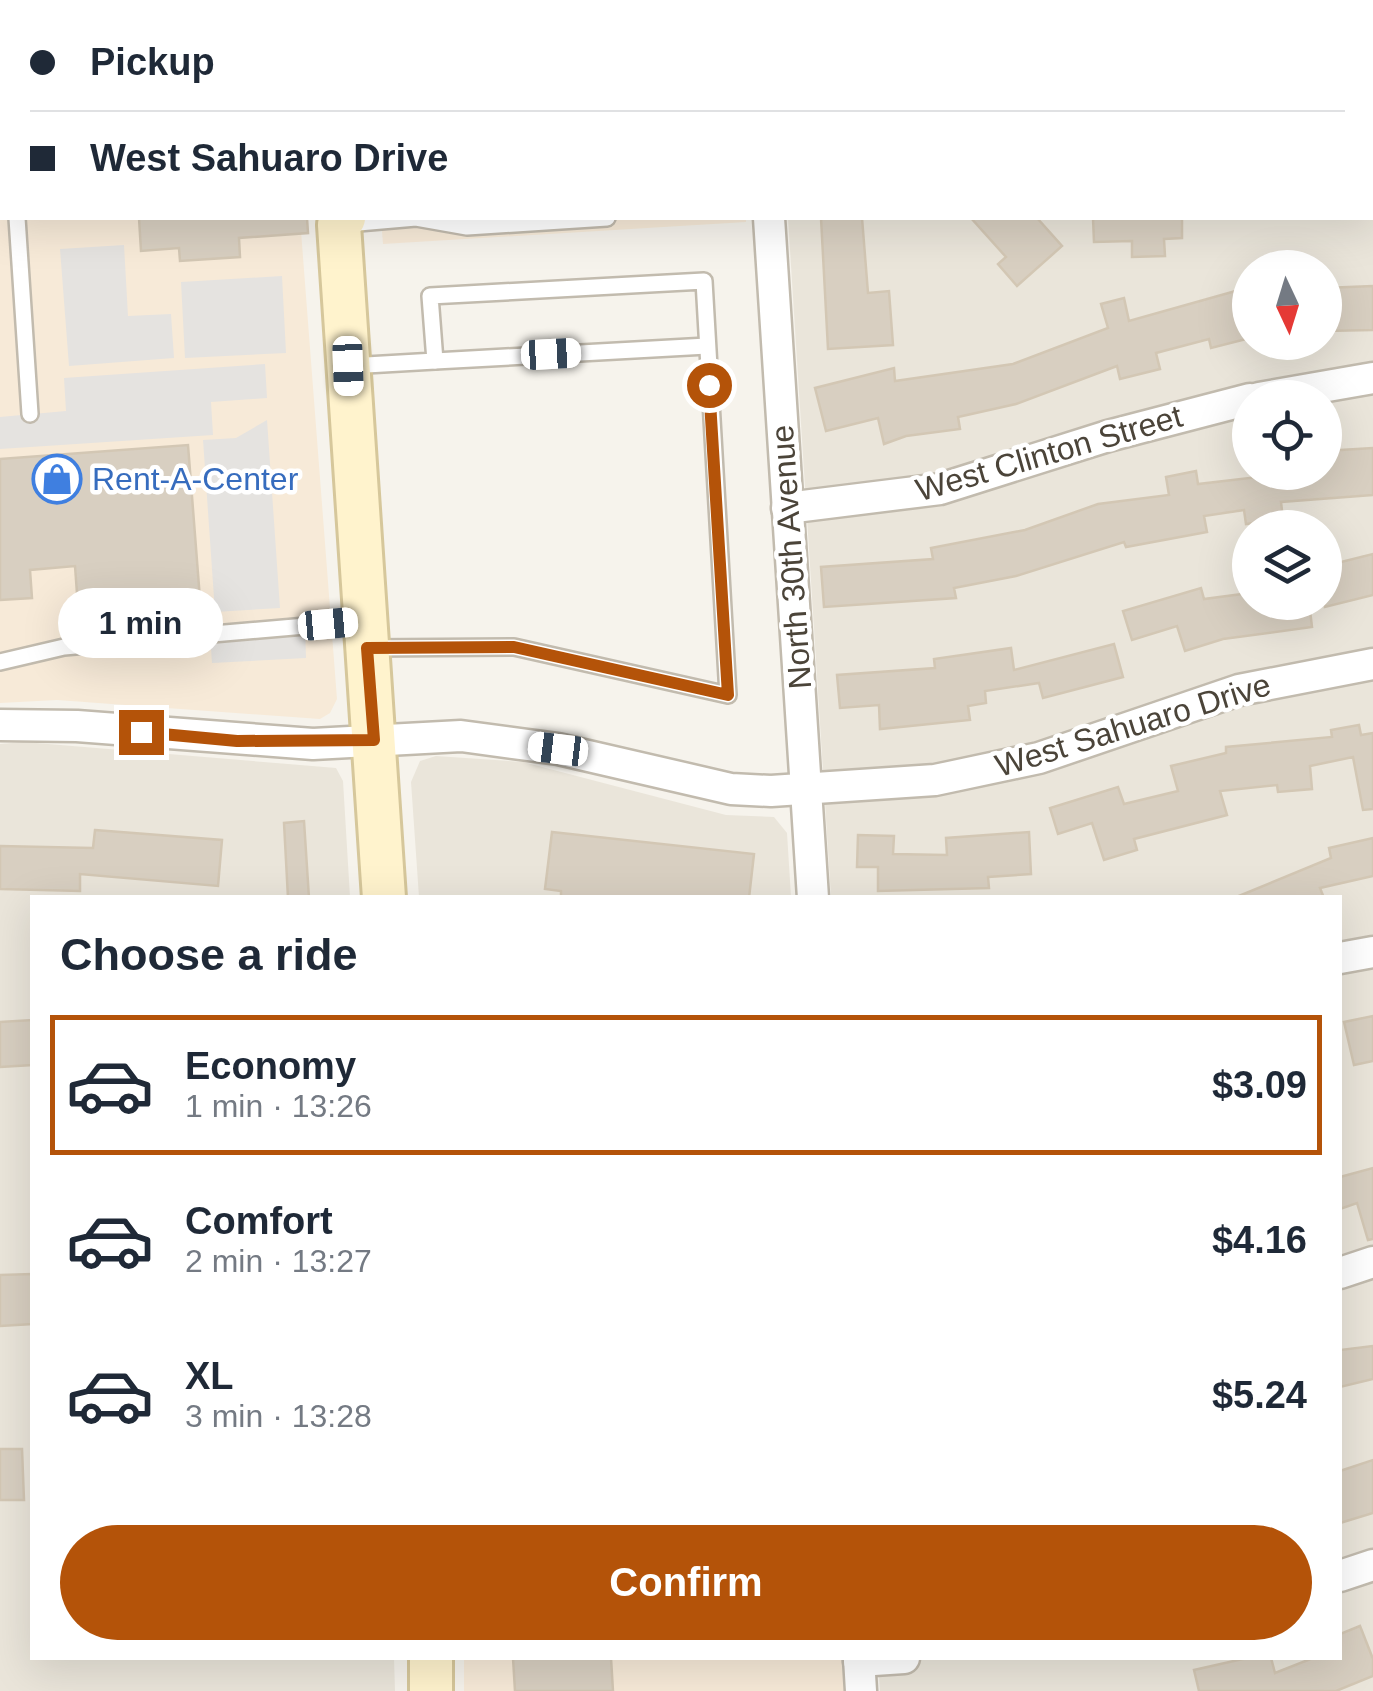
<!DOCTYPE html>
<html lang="en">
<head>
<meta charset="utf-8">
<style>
  :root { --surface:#fff; --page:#f6f6f7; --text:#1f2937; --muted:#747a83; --line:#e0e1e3; --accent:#b45309 }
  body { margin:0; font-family:Helvetica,sans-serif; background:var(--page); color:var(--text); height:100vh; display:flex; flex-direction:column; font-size:38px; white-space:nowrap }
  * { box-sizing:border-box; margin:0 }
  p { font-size:32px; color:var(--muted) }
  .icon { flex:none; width:55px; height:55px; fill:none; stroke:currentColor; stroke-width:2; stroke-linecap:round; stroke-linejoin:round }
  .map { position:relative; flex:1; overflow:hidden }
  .details { position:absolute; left:30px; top:895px; width:1312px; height:765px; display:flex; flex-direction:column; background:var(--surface); border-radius:0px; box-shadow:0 10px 40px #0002 }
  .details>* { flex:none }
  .hud { position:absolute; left:0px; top:0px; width:1375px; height:220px; box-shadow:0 10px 40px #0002; display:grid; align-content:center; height:220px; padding:0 30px; background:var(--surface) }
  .needle { width:65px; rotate:176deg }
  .fabs { position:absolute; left:1232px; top:250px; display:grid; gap:20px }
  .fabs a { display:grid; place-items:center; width:110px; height:110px; border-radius:50%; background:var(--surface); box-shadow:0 10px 40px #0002; font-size:50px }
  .end { position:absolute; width:45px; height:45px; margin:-22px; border:12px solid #b45309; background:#fff; box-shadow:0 0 0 5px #fff }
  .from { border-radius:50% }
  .bubble { position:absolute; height:70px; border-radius:35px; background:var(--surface); box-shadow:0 10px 40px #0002; font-size:32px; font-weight:700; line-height:70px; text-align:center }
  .car { position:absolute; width:30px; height:60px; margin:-30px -15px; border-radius:12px; box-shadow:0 0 8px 2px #0007; background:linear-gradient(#fff 24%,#345 0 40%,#fff 0 76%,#345 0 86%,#fff 0) }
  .hud b { display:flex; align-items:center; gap:35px; height:95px; font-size:38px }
  .hud b+b { border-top:2px solid var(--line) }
  .hud i { width:25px; height:25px; background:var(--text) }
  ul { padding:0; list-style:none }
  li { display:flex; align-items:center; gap:30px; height:140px; margin:0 20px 15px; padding:0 10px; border:5px solid transparent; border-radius:0px }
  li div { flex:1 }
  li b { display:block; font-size:38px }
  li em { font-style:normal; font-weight:700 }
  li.current { border-color:var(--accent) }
  li>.icon { width:90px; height:90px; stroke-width:1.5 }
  h2 { padding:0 30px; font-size:45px; line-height:120px }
  .button { display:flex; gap:20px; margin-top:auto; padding:20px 30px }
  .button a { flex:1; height:115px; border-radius:60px; background:var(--accent); color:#fff; font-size:40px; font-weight:700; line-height:115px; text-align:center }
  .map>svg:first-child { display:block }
  .residential { fill:#eae5da; fill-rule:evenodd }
  .commercial { fill:#f7ead8 }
  .parking { fill:#e5e3e0 }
  .building { fill:#d8cfc1; stroke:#d3c7b4; stroke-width:2.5 }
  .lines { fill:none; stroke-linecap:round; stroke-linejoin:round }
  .lane-casing { stroke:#c2bbae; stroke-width:20 }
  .street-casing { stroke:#c2bbae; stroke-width:35 }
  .secondary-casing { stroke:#d6c79b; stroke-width:48 }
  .lane { stroke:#fff; stroke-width:15 }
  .street { stroke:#fff; stroke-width:30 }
  .secondary { stroke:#fff3cd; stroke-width:42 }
  .route { stroke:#b45309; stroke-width:12 }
  .labels { text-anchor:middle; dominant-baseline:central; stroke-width:9; stroke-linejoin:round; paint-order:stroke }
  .street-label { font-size:32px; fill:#4b4439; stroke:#fff }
  .shop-label { font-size:32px; fill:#366cbe; stroke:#fff; text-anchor:start }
</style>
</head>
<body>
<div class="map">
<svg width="1373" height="1691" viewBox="0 0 1373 1691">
  <rect width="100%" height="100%" fill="#f6f3ec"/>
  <!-- residential -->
  <g class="residential">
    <path d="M 774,0 L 1373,0 L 1373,1691 L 880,1691 L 878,1658 L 1340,1658 L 1340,898 L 831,897 L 788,218 L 1372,218 L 1372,2 ZM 1250,268 L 1325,268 L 1325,342 L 1250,342 ZM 1250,398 L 1325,398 L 1325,472 L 1250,472 ZM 1250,528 L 1325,528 L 1325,602 L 1250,602 Z"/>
    <path d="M 24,742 L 336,768 L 343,781 L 350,897 L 32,898 L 32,1658 L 394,1658 L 395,1691 L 0,1691 L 0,744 Z"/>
    <path d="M 436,756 L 523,762 L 726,815 L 774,817 L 787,833 L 791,897 L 419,897 L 411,782 L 420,761 Z"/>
  </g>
  <!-- commercial -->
  <g class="commercial">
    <path d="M 0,23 L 2,218 L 300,218 L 337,699 L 330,713 L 320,719 L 57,700 L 0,703 Z"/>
    <path d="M 381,218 L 746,218 L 746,222 L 383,244 Z"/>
    <path d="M 464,1658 L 842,1658 L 844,1691 L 464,1691 Z"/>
  </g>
  <!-- parking -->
  <g class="parking">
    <path d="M 124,245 L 128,316 L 171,314 L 174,358 L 69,366 L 60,249 Z"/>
    <path d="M 282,276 L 286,353 L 185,358 L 181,282 Z"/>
    <path d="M 265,364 L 267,398 L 211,402 L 213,435 L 0,449 L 0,417 L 66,411 L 64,378 Z"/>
    <path d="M 267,420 L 280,608 L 215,612 L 203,440 L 236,438 Z"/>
    <path d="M 305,626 L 306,658 L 212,663 L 210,634 Z"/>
  </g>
  <!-- building -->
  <g class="building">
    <path d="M 139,218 L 307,218 L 308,233 L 239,238 L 240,257 L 180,261 L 179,248 L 141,251 Z"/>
    <path d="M 821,218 L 862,218 L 868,293 L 889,291 L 893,345 L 828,349 Z"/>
    <path d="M 971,218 L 1037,218 L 1062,246 L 1017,286 L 998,264 L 1006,257 Z"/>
    <path d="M 1093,218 L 1182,218 L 1182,238 L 1164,239 L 1165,256 L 1132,257 L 1132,241 L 1094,242 Z"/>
    <path d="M 1373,286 L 1373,330 L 1325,331 L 1325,288 Z"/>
    <path d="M 1250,287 L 1250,338 L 1211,348 L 1209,339 L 1156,353 L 1160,369 L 1120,379 L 1117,366 L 1016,404 L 958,417 L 960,429 L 906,436 L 884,444 L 878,418 L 826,431 L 815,388 L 894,368 L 895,381 L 1013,364 L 1108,328 L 1101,304 L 1124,298 L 1129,321 Z"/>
    <path d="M 188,445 L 201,612 L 79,621 L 75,566 L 30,570 L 32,598 L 0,600 L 0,459 Z"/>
    <path d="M 1373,448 L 1373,495 L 1281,502 L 1283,519 L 1246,524 L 1244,510 L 1204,516 L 1207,532 L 1126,547 L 1124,542 L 1016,576 L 954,588 L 956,598 L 824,607 L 821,567 L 933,559 L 931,548 L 1025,530 L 1098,504 L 1169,495 L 1166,477 L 1196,471 L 1198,484 L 1267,476 L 1267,472 L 1325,472 L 1325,451 Z"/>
    <path d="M 1373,554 L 1373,595 L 1325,607 L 1325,566 Z"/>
    <path d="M 1201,588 L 1204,599 L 1250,593 L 1250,602 L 1309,602 L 1312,627 L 1223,639 L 1185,651 L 1177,626 L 1132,640 L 1123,611 Z"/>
    <path d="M 1114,644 L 1123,677 L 1043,698 L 1039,683 L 985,691 L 986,703 L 968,706 L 970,720 L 880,729 L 879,705 L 840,708 L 837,675 L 935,668 L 934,659 L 1011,648 L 1014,670 Z"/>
    <path d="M 1359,725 L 1361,735 L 1373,733 L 1373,809 L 1363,810 L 1353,757 L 1310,766 L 1312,789 L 1278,792 L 1277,785 L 1220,791 L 1227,815 L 1134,839 L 1137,850 L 1104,860 L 1092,823 L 1058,834 L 1050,808 L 1118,787 L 1124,804 L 1178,791 L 1171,766 L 1226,753 L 1226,747 L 1332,737 L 1331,730 Z"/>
    <path d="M 304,821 L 309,898 L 288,898 L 284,823 Z"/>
    <path d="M 95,830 L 222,840 L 218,886 L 80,874 L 80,891 L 0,889 L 0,846 L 93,848 Z"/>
    <path d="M 552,832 L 754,854 L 749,898 L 561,898 L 561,891 L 545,889 Z"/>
    <path d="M 1029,832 L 1031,874 L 988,877 L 989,888 L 878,891 L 878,867 L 857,867 L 858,835 L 894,836 L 893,854 L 947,855 L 946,838 Z"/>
    <path d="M 1373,838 L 1373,876 L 1320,888 L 1324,898 L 1234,898 L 1331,858 L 1329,848 Z"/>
    <path d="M 1373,1016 L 1373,1061 L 1354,1065 L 1344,1022 Z"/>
    <path d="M 32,1020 L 32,1065 L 0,1067 L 0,1022 Z"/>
    <path d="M 1373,1168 L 1373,1239 L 1368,1240 L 1357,1203 L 1340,1209 L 1340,1177 Z"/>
    <path d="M 32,1274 L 32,1324 L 0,1326 L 0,1275 Z"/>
    <path d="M 1373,1346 L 1373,1379 L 1340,1387 L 1340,1350 Z"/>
    <path d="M 0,1449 L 22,1449 L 24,1500 L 0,1500 Z"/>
    <path d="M 1373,1460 L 1373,1513 L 1340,1523 L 1340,1471 Z"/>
    <path d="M 1360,1626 L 1373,1659 L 1373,1676 L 1336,1691 L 1199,1691 L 1194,1670 L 1247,1658 L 1271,1658 L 1275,1673 L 1313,1658 L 1340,1658 L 1340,1634 Z"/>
    <path d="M 513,1658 L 611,1658 L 613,1691 L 515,1691 Z"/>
  </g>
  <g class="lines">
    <!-- lane casing -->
    <g class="lane-casing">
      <g id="lane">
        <path d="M 1,0 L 2,17"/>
        <path d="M 662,0 L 662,2"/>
        <path d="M 17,218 L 30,414"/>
        <path d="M 347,224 L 416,218 L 467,227 L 607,218"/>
        <path d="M 435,361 L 707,346"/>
        <path d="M 349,366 L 435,361 L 430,296 L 704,281 L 728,695 L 514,647 L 371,648"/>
        <path d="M 0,662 L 64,647 L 363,621"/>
      </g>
    </g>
    <!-- street casing -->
    <g class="street-casing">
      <g id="street">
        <path d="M 755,0 L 755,2"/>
        <path d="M 1039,0 L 1039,2"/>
        <path d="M 1372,90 L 1373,90"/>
        <path d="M 769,218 L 813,898"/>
        <path d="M 1259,398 L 1373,378"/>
        <path d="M 787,508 L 940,489 L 1108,436 L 1250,399"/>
        <path d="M 0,725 L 77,726 L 313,744 L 461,736 L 558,749 L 731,789 L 771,791 L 935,780 L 1039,758 L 1239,690 L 1373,664"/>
        <path d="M 1340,958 L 1373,952"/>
        <path d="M 1340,1273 L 1373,1262"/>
        <path d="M 1340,1576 L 1373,1565"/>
        <path d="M 859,1658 L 861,1691"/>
        <path d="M 859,1661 L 904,1658"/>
      </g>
    </g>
    <!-- secondary casing -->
    <g class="secondary-casing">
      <g id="secondary">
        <path d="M 297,0 L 297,2"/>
        <path d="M 350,0 L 350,2"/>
        <path d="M 344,218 L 339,225 L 384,898"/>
        <path d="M 431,1658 L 431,1691"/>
      </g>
    </g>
    <!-- lane -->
    <use href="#lane" class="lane"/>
    <!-- street -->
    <use href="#street" class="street"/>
    <!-- secondary -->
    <use href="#secondary" class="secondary"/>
  </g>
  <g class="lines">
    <!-- route -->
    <path class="route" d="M 141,732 L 237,741 L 374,740 L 367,648 L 514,647 L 728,695 L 709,385"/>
  </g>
  <!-- icons -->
  <defs>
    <g id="shop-ring" transform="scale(2.5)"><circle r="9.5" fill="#fff" stroke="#3f7fe0" stroke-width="1.5"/><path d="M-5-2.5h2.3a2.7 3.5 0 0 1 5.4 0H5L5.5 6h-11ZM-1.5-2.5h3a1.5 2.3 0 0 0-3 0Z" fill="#3f7fe0"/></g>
  </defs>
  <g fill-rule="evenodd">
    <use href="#shop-ring" x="57" y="479"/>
  </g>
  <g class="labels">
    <!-- street labels -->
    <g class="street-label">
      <text transform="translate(1049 453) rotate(-16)">West Clinton Street</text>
      <text transform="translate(791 557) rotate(-94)">North 30th Avenue</text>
      <text transform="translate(1133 725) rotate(-17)">West Sahuaro Drive</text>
    </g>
    <!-- shop labels -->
    <g class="shop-label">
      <text x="92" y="479">Rent-A-Center</text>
    </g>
  </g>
</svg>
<div class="fabs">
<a><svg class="needle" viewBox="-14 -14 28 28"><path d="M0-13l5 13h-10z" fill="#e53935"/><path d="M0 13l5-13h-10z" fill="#747a83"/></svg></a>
<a><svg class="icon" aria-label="locate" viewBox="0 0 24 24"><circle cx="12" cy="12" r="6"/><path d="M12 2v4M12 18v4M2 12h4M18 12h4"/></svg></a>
<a><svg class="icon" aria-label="layers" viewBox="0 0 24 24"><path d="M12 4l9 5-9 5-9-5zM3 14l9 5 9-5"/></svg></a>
</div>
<i class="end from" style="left:709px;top:385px"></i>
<i class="end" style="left:141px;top:732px"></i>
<div class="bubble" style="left:58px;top:588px;width:165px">1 min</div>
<i class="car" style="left:551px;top:354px;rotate:87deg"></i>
<i class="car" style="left:348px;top:366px;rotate:178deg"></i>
<i class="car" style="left:328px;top:624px;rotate:85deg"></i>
<i class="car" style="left:558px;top:749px;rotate:277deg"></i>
<div class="hud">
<b><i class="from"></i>Pickup</b>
<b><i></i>West Sahuaro Drive</b>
</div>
<section class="details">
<h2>Choose a ride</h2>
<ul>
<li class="current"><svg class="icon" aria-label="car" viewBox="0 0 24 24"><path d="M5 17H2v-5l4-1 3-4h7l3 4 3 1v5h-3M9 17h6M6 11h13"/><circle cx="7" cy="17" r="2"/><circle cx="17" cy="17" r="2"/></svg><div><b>Economy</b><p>1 min · 13:26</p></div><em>$3.09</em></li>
<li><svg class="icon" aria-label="car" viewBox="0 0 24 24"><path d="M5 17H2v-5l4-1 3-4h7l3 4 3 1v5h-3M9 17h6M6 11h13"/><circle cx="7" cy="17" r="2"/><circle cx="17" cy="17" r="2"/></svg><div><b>Comfort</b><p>2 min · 13:27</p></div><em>$4.16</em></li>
<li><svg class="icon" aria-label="car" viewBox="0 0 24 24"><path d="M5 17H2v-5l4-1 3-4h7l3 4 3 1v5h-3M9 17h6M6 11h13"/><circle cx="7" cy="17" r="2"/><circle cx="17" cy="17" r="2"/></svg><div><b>XL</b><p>3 min · 13:28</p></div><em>$5.24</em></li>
</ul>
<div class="button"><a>Confirm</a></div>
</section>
</div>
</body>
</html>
